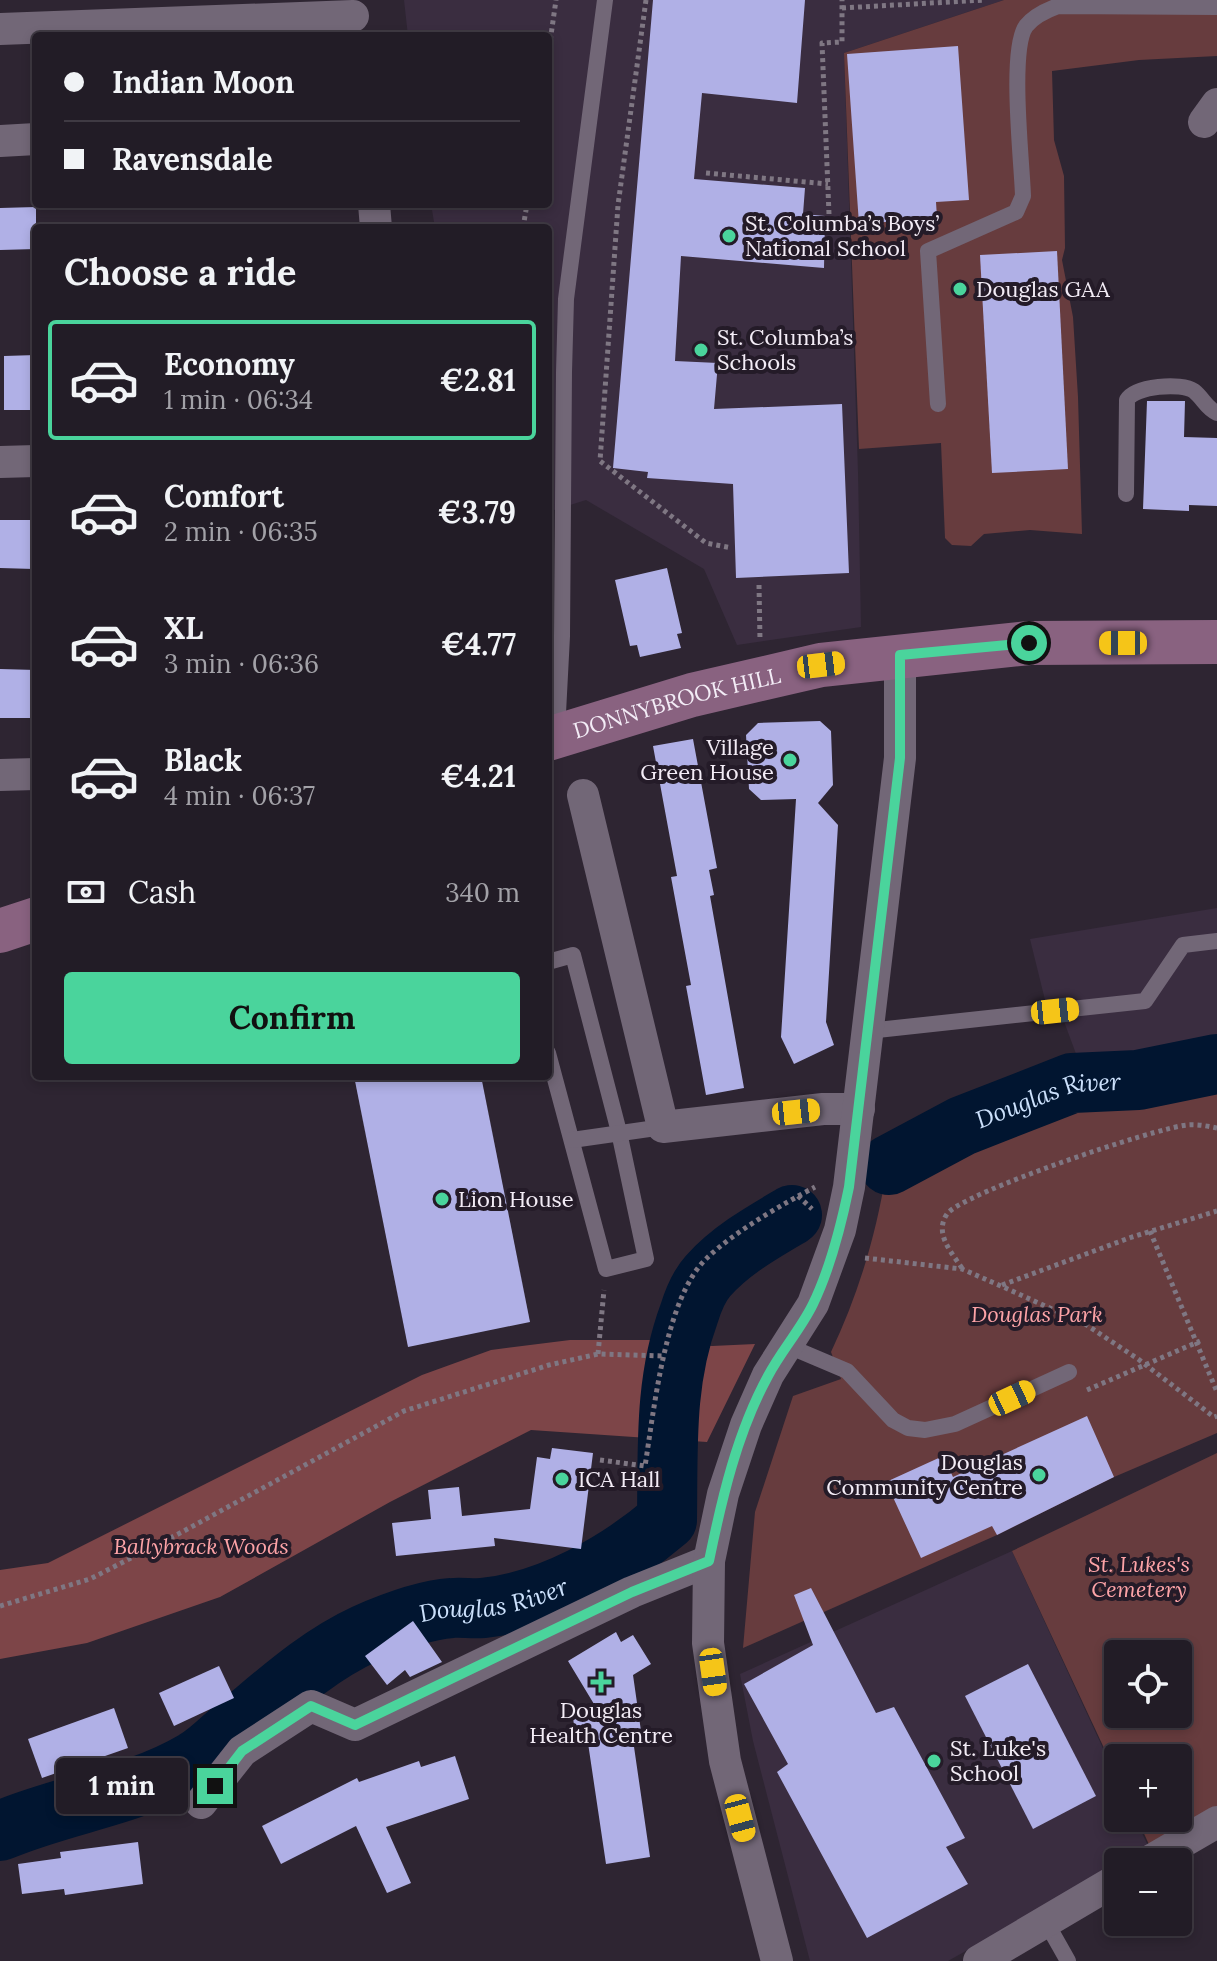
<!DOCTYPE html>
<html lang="en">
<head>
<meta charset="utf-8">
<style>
  :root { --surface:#221c26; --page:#2e2932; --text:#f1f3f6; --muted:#a2a1a7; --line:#3f3a43; --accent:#4ad49c }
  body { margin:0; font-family:Lora,serif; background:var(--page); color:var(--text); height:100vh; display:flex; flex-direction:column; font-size:30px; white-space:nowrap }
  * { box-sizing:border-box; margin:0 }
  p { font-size:26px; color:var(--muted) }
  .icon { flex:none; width:44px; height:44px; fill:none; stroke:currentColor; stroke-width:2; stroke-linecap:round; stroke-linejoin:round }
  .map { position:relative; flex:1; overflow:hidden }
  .sheet { position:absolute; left:32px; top:224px; width:520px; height:856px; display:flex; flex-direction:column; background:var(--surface); border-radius:8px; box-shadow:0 4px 12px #0003,0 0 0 2px var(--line) }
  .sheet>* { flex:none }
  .banner { position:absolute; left:32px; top:32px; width:520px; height:176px; border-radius:8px; box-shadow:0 4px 12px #0003,0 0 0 2px var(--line); display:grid; align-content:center; height:176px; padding:0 32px; background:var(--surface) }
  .controls { position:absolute; left:1104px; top:1640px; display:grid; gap:16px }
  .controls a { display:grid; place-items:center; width:88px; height:88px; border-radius:8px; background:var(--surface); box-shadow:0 4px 12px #0003,0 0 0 2px var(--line); font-size:40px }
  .end { position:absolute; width:36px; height:36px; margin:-18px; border:10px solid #4ad49c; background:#111; box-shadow:0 0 0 4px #111 }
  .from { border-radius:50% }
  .bubble { position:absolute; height:56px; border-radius:8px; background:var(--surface); box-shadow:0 4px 12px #0003,0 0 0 2px var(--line); font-size:26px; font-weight:700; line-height:56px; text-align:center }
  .car { position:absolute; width:24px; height:48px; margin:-24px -12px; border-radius:10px; box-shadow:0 0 6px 2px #0007; background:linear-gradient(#f5c518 24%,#345 0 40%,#f5c518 0 76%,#345 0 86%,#f5c518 0) }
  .banner b { display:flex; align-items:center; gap:28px; height:76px; font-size:30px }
  .banner b+b { border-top:2px solid var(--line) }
  .banner i { width:20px; height:20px; background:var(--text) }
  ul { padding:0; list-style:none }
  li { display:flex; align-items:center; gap:24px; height:120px; margin:0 16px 12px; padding:0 16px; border:4px solid transparent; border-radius:8px }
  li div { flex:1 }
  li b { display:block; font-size:30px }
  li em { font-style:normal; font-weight:700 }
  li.selected { border-color:var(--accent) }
  li>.icon { width:72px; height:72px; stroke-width:1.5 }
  h2 { padding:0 32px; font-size:36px; line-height:96px }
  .pay { display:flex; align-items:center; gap:20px; height:88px; padding:0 32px; font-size:30px }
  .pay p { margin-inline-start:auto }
  .action { display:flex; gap:16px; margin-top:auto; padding:16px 32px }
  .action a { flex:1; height:92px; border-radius:8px; background:var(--accent); color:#111; font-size:32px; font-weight:700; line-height:92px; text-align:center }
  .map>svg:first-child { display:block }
  .built { fill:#3a2d40 }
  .green { fill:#673c3e; fill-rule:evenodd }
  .forest { fill:#7d4548 }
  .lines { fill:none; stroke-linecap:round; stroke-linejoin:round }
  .river { stroke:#011530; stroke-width:60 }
  .building { fill:#b0b0e6 }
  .path { stroke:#7f7783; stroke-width:5; stroke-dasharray:4 4; stroke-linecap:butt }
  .service { stroke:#726777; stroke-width:16 }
  .minor { stroke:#726777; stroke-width:32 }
  .secondary { stroke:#896280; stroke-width:44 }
  .route { stroke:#4ad49c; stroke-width:10 }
  .poi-dot { fill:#4ad49c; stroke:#241b28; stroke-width:3 }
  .labels { text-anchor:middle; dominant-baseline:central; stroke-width:8; stroke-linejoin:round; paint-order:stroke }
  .poi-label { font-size:22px; fill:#f3ecf6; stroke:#241b28; text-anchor:start }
  .street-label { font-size:22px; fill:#f3ecf6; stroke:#241b28 }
  .park-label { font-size:22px; font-style:italic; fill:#fda3a7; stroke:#241b28 }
  .water-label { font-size:24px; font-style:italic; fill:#cce1fc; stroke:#241b28 }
</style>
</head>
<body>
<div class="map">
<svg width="1217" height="1961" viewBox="0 0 1217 1961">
  <rect width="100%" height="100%" fill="#2e2532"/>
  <!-- built -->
  <g class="built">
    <path d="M 404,0 L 1004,0 L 844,53 L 858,472 L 861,627 L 737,645 L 704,569 L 586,500 L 548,512 L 548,228 L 435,228 L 431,204 L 548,204 L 548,36 L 408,36 Z"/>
    <path d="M 1217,908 L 1217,1055 L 1201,1059 L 1198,1049 L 1082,1070 L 1062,1016 L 1045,1000 L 1030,939 Z"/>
    <path d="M 1012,1551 L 1118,1781 L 1118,1818 L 1135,1818 L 1149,1848 L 1118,1862 L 1118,1865 L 948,1961 L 810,1961 L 753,1741 L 740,1674 Z"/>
  </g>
  <!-- green -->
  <g class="green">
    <path d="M 1004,0 L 1217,0 L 1217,56 L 1139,60 L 1052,71 L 1054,140 L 1064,176 L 1065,248 L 1062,260 L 1073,317 L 1078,397 L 1082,534 L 1030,530 L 984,534 L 971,546 L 952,545 L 945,538 L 941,443 L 859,449 L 844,53 Z"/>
    <path d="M 1217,1073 L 1217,1433 L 1114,1477 L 997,1535 L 743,1648 L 755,1512 L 793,1396 L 841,1379 L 831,1352 C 858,1295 876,1236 886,1173 L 914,1154 L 1053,1093 Z"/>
    <path d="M 1217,1453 L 1217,1810 L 1151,1849 L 1137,1818 L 1178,1818 L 1178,1758 L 1118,1758 L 1118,1778 L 1012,1551 ZM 1118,1654 L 1178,1654 L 1178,1714 L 1118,1714 Z"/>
  </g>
  <!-- forest -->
  <path class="forest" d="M 570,1340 L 649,1340 L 712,1346 L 755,1344 L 707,1442 L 531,1430 L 390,1502 L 220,1597 L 87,1643 L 0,1659 L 0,1570 L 48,1563 L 422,1375 L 491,1350 Z"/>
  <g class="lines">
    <!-- river -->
    <g class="river">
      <path id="s1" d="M 889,1165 L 962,1126 L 1072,1083 L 1138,1080 L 1217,1064"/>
      <path id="s2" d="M 0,1831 C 63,1804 135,1796 194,1761 C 210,1752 223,1737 237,1726 C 277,1693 317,1656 365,1634 C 392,1622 423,1610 452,1608 C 462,1607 472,1609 483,1608 C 549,1601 617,1563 667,1520 C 668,1450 664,1381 689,1314 C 693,1301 699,1286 708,1276 C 731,1250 763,1232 792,1215"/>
    </g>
  </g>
  <!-- building -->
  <g class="building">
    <path d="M 653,0 L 805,0 L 797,103 L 702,93 L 694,179 L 805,188 L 803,214 L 825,216 L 824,268 L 681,256 L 675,361 L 718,363 L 714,409 L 842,404 L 849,573 L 736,578 L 733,484 L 647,478 L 648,472 L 613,468 Z"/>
    <path d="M 958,46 L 969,200 L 936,202 L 937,218 L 859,224 L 847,54 Z"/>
    <path d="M 36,207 L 36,249 L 0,250 L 0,208 Z"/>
    <path d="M 1057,251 L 1068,469 L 992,473 L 980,255 Z"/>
    <path d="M 36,355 L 36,410 L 4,410 L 4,356 Z"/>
    <path d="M 1147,401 L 1185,401 L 1184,437 L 1217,438 L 1217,506 L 1189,505 L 1189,511 L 1143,509 Z"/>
    <path d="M 0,520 L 35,520 L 34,569 L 0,568 Z"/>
    <path d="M 667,568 L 682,633 L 677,634 L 681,648 L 640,657 L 637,645 L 630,646 L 615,580 Z"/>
    <path d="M 0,669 L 36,670 L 36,718 L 0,718 Z"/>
    <path d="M 820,721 L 831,731 L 833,785 L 818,803 L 838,825 L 826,1022 L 834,1045 L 794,1064 L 781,1037 L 796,799 L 761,800 L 749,789 L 746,735 L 758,723 Z"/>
    <path d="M 693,739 L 717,868 L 709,870 L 714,895 L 710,896 L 744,1088 L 706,1095 L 686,986 L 691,985 L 671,877 L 677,876 L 653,746 Z"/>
    <path d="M 354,1076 L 481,1076 L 530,1322 L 408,1347 Z"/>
    <path d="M 1087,1416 L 1114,1477 L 997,1535 L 992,1526 L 921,1558 L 886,1482 L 943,1456 L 953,1477 Z"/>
    <path d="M 552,1448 L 593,1453 L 581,1549 L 494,1538 L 495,1546 L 396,1556 L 392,1523 L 431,1519 L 428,1490 L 459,1487 L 462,1516 L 530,1509 L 537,1457 L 550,1459 Z"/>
    <path d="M 811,1588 L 876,1713 L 894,1707 L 965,1838 L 946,1847 L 968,1884 L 867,1938 L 777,1772 L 788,1764 L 744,1684 L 813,1645 L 794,1595 Z"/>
    <path d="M 413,1621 L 442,1662 L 410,1677 L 405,1670 L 387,1685 L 365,1656 Z"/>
    <path d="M 616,1632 L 621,1642 L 633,1635 L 651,1664 L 633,1675 L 641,1731 L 632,1733 L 650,1857 L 606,1864 L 588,1743 L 577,1745 L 573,1718 L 600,1714 L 568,1661 Z"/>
    <path d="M 1028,1664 L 1096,1796 L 1033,1829 L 965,1696 Z"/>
    <path d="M 219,1666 L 234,1698 L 174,1726 L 159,1693 Z"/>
    <path d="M 114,1708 L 128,1748 L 42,1778 L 28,1739 Z"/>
    <path d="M 455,1756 L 469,1799 L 386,1827 L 411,1883 L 387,1893 L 356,1826 L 281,1864 L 262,1826 L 357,1778 L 359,1782 L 419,1761 L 421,1767 Z"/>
    <path d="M 138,1842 L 143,1884 L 65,1895 L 64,1889 L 22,1894 L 18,1864 L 61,1858 L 60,1852 Z"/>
  </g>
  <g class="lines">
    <!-- path -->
    <g class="path">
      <path d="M 646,0 L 618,205 L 600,461 L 706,543 L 732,548"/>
      <path d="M 842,8 L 985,0"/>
      <path d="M 548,56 L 556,0"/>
      <path d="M 706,173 L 828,184"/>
      <path d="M 829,214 L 822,43 L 842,42 L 842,0"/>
      <path d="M 523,228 L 527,204"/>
      <path d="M 759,585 L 760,640"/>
      <path d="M 798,1196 L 812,1209"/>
      <path d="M 1150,1231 L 1217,1392"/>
      <path d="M 865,1258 L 962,1269 L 1001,1286 L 1085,1324 L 1138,1359 L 1214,1417 L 1217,1416"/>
      <path d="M 962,1268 C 951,1252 934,1233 947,1214 C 962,1193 1155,1128 1187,1125 C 1197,1124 1207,1126 1217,1128"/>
      <path d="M 1002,1285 L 1132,1237 L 1217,1211"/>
      <path d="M 598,1354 L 604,1290"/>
      <path d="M 1087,1390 L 1200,1341"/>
      <path d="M 600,1460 L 645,1466 C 654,1411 665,1297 707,1258 C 734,1232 781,1205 815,1187"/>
      <path d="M 0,1606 L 90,1579 L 182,1532 L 404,1411 L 549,1365 L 598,1354 L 663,1356"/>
    </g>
    <!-- service -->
    <g class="service">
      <path d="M 938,404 L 928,251 L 1016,212 L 1023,196 C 1022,162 1009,50 1026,26 C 1034,16 1047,10 1058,6 L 1217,7"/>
      <path d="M 1126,494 L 1127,400 C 1135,386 1181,382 1194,391 C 1203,398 1206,408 1217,413"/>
      <path d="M 557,732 L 562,636 L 564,372 L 566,299 L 605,0"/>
      <path d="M 548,962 L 573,955 L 619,1132 L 646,1259 L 606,1269 L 548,1053"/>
      <path d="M 868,1031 L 1145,1001 L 1183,945 L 1217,941"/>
      <path d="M 572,1140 L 663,1127"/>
      <path d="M 788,1346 L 847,1371 L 893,1420 L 908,1428 L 925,1430 L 955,1424 L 1069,1372"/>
      <path d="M 1046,1922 L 1068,1961"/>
    </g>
    <!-- minor -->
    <g class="minor">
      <path d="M 0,29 L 353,16"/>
      <path d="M 1204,122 L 1217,104"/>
      <path d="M 0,141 L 36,139"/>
      <path d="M 374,204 L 376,228"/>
      <path d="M 0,462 L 36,461"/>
      <path d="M 0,775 L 36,774"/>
      <path d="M 583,795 L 663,1127 L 823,1109 L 859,1109"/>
      <path d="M 201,1803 L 242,1751 L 311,1706 L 355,1725 L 632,1592 L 709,1561"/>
      <path d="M 1148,1862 L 1217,1822"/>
      <path d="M 777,1961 L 725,1761 L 708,1643 L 709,1561 L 723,1494 L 746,1425 L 768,1375 L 813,1304 L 840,1230 L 849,1187 L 900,758 L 900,655"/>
      <path d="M 979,1961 L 1118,1879"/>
    </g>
    <!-- secondary -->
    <g class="secondary">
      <path id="s3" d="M 548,739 L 692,695 L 821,665 L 1029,643 L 1217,642"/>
      <path d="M 0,931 L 36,919"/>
    </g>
  </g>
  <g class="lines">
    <!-- route -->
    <path class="route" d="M 215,1786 L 242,1751 L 311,1706 L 355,1725 L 632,1592 L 709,1561 C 722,1498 737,1433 768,1376 C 781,1351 801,1329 813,1304 C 831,1267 841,1226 849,1187 L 900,758 L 900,655 L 1029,643"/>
  </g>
  <!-- markers -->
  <g class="poi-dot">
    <circle cx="729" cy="236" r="8"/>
    <circle cx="960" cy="289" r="8"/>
    <circle cx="701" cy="350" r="8"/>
    <circle cx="790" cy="760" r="8"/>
    <circle cx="442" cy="1199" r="8"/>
    <circle cx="1039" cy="1475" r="8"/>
    <circle cx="562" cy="1479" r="8"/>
    <path d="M597 1670h8v8h8v8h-8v8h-8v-8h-8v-8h8z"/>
    <circle cx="934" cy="1761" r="8"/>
  </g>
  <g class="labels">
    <!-- poi labels -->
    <g class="poi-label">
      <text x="745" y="223">St. Columba’s Boys’<tspan x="745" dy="25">National School</tspan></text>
      <text x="976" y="289">Douglas GAA</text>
      <text x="717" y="337">St. Columba’s<tspan x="717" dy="25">Schools</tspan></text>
      <text x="774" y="747" text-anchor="end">Village<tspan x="774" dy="25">Green House</tspan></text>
      <text x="458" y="1199">Lion House</text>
      <text x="1023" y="1462" text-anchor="end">Douglas<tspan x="1023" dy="25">Community Centre</tspan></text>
      <text x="578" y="1479">ICA Hall</text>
      <text x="601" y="1710" text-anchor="middle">Douglas<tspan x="601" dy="25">Health Centre</tspan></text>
      <text x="950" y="1748">St. Luke's<tspan x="950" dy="25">School</tspan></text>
    </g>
    <!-- street labels -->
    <g class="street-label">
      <text stroke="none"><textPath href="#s3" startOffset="134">DONNYBROOK HILL</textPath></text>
    </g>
    <!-- park labels -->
    <g class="park-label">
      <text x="1037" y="1314">Douglas Park</text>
      <text x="201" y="1546">Ballybrack Woods</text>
      <text x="1139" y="1564">St. Lukes's<tspan x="1139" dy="25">Cemetery</tspan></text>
    </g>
    <!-- water labels -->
    <g class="water-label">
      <text stroke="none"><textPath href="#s1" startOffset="174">Douglas River</textPath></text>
      <text stroke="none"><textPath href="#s2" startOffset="554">Douglas River</textPath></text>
    </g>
  </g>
</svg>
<div class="controls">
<a><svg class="icon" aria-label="locate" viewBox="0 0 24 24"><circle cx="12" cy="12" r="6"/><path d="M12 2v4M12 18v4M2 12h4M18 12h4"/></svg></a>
<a>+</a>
<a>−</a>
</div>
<i class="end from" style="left:1029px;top:643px"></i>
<i class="end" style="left:215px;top:1786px"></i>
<div class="bubble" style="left:56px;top:1758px;width:132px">1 min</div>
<i class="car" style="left:1123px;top:643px;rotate:270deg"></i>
<i class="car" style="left:821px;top:665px;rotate:83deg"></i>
<i class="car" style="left:1055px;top:1011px;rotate:84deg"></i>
<i class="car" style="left:796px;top:1112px;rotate:84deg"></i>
<i class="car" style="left:1012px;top:1398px;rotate:65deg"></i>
<i class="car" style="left:713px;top:1672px;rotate:172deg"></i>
<i class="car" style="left:740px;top:1818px;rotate:165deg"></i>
<div class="banner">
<b><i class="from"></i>Indian Moon</b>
<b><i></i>Ravensdale</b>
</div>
<section class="sheet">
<h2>Choose a ride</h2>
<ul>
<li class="selected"><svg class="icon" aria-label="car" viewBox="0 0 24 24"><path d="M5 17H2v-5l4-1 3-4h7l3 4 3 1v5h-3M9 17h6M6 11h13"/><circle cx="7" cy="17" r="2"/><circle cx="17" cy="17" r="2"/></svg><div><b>Economy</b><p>1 min · 06:34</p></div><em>€2.81</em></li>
<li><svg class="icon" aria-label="car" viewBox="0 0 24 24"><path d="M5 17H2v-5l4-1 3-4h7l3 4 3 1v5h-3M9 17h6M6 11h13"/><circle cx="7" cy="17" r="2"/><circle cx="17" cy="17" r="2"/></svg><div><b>Comfort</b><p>2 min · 06:35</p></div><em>€3.79</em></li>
<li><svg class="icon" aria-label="car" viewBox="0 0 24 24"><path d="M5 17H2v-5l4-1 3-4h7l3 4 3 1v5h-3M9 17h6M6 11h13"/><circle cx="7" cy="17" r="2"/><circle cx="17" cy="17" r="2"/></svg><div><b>XL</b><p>3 min · 06:36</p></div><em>€4.77</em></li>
<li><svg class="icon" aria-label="car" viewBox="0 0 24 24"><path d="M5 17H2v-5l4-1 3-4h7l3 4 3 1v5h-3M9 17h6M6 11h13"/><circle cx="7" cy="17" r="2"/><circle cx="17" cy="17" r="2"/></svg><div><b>Black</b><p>4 min · 06:37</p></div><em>€4.21</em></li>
</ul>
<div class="pay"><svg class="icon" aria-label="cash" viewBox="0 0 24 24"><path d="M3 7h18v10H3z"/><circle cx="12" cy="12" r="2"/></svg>Cash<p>340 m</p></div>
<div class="action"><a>Confirm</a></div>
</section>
</div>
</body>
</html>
